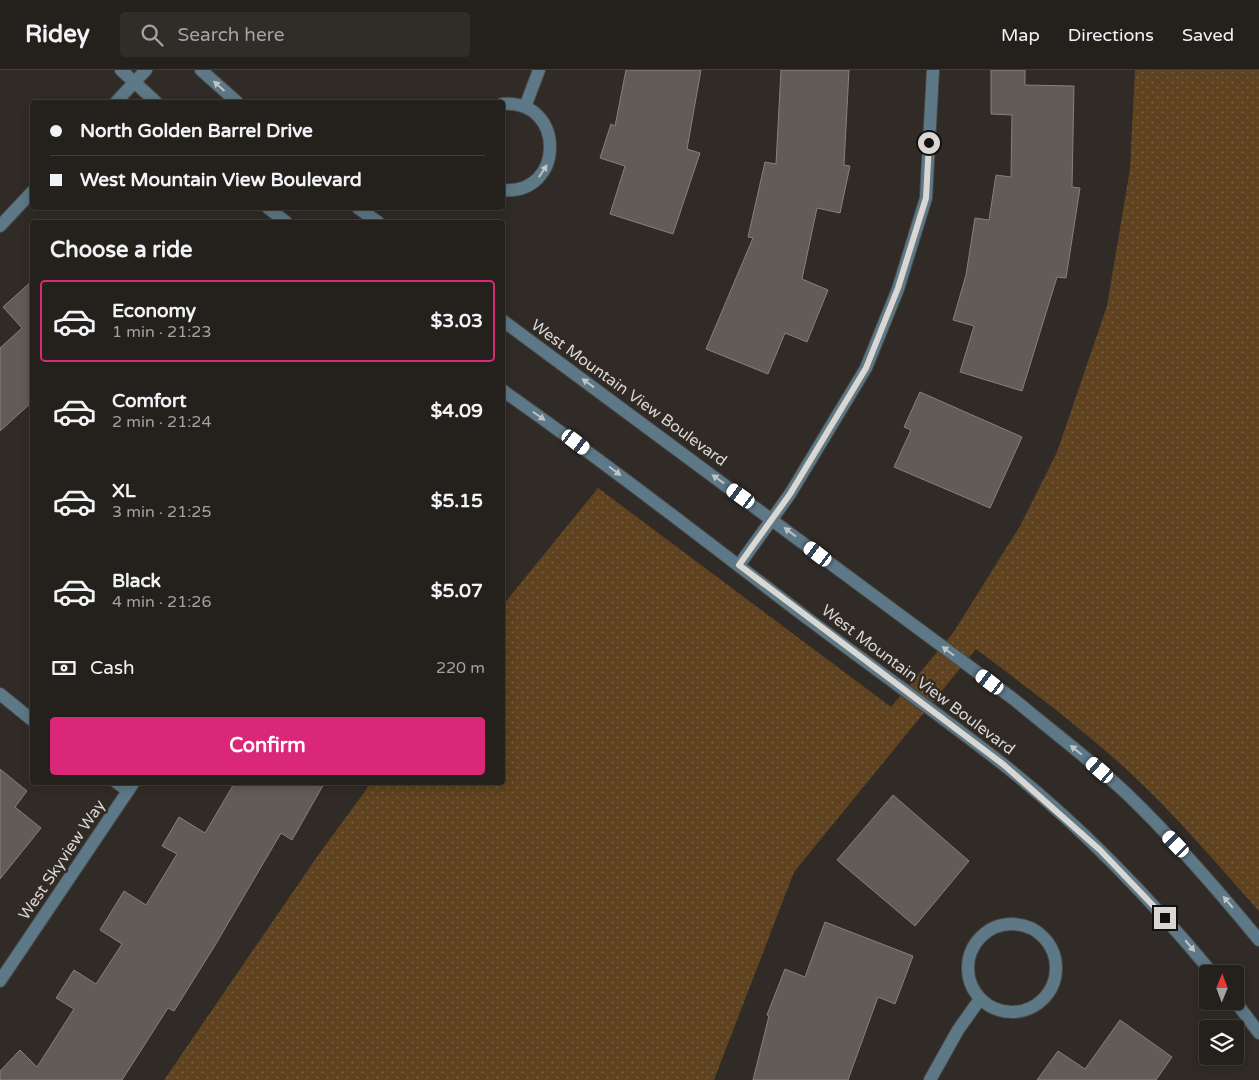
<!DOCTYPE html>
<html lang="en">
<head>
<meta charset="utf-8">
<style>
  :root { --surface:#24201c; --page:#302d29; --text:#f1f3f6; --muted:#a3a3a3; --line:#413e3b; --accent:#db2777 }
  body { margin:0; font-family:"Varela Round",sans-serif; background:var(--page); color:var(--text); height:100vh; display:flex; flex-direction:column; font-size:19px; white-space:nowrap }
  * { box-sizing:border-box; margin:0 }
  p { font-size:16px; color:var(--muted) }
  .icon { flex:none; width:28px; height:28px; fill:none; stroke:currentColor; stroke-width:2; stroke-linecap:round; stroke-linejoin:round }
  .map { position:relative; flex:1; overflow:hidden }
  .drawer { position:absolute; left:30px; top:150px; width:475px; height:565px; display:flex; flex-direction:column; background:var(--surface); border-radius:5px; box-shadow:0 2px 12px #0003,0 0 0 1px var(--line) }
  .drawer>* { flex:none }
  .top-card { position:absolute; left:30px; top:30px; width:475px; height:110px; border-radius:5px; box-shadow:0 2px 12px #0003,0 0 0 1px var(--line); display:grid; align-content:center; height:110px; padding:0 20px; background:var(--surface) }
  .needle { width:32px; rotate:1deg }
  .tools { position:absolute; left:1199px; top:895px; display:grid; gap:10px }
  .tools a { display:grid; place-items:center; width:45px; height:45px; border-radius:5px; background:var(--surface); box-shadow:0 2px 12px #0003,0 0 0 1px var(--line); font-size:25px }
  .end { position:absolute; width:22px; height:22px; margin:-11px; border:6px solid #dad7d3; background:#111; box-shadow:0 0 0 2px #111 }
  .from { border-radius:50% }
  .car { position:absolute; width:15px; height:30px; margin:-15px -8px; border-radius:6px; box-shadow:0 0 4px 1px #0007; background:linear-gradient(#fff 24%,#345 0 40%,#fff 0 76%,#345 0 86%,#fff 0) }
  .top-card b { display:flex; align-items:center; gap:18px; height:48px; font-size:19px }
  .top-card b+b { border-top:1px solid var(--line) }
  .top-card i { width:12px; height:12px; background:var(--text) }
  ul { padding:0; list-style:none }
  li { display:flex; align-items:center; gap:15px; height:82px; margin:0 10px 8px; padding:0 10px; border:2px solid transparent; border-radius:5px }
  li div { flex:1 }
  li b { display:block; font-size:19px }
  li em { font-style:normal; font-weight:800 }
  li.current { border-color:var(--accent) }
  li>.icon { width:45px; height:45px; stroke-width:1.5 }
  h2 { padding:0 20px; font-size:22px; line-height:60px }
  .pay { display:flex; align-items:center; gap:12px; height:55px; padding:0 20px; font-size:19px }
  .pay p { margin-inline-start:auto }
  .cta { display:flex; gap:10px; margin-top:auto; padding:10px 20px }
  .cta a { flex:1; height:58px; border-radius:5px; background:var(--accent); color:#fff; font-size:20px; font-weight:800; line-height:58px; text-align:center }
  header { display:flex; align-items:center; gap:30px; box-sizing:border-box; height:70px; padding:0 25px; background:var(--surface); border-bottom:1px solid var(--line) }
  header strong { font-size:24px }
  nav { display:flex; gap:28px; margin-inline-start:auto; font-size:18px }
  .search { width:350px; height:45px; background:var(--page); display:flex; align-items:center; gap:12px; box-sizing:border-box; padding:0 18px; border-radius:5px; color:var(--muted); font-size:19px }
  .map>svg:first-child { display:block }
  .grass { fill:url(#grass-dots) }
  .building { fill:#625c57; stroke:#87817b }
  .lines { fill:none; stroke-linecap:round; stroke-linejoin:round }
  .minor-casing { stroke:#4b4742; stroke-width:14 }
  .minor { stroke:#5d7887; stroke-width:12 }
  .oneway { fill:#c1c4c4 }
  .route { stroke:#dad7d3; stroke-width:6 }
  .labels { text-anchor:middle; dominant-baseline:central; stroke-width:5; stroke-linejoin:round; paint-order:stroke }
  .street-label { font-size:16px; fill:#dad7d3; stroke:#302b26 }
</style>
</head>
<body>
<header>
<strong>Ridey</strong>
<div class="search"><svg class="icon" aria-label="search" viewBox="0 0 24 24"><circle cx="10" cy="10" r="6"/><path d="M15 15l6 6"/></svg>Search here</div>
<nav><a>Map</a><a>Directions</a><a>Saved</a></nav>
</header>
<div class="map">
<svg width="1259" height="1010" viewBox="0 0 1259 1010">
  <defs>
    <pattern id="grass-dots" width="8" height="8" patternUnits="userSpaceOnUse" patternTransform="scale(1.25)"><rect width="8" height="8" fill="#5f421f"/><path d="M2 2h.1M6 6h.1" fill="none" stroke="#755d3f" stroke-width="1.8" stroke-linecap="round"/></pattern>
  </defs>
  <rect width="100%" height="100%" fill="#302b26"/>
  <!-- grass -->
  <path class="grass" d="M 1135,0 L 1259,0 L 1259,841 C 1222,800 1186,757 1146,718 C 1094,667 1034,623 976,579 L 794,802 L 714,1010 L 164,1010 L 319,784 L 371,713 L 502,712 L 503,535 L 598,418 L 891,637 L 953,563 L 1020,456 L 1057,382 L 1107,236 L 1130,99 Z"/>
  <!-- building -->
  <g class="building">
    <path d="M 626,0 L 701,0 L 687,79 L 700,83 L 673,164 L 610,144 L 625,96 L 600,88 L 611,54 L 615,56 Z"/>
    <path d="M 781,0 L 849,0 L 844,95 L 850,96 L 840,143 L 817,138 L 802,209 L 828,220 L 807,272 L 785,263 L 768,304 L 706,279 L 753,168 L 748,167 L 765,92 L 776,94 Z"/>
    <path d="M 991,0 L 1025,0 L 1025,15 L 1074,16 L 1072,117 L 1080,118 L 1066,208 L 1057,207 L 1022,321 L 960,302 L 974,256 L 953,250 L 966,205 L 975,148 L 989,150 L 996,105 L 1011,107 L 1012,45 L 991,44 Z"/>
    <path d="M 32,211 L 32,332 L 0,361 L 0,278 L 22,258 L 3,237 Z"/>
    <path d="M 920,322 L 1022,367 L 990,438 L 894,397 L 911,360 L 904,357 Z"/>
    <path d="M 0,699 L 27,721 L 15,737 L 41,758 L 0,809 Z"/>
    <path d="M 235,712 L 325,712 L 292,770 L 281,763 L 214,877 L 174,941 L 168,938 L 122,1010 L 0,1010 L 0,1001 L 20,980 L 37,997 L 74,939 L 56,928 L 74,900 L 96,914 L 122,874 L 100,860 L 124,821 L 146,835 L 177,784 L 162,776 L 179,747 L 205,763 Z"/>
    <path d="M 893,725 L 969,791 L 915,856 L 837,790 Z"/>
    <path d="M 825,852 L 913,886 L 895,934 L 878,927 L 848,1010 L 753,1010 L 769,946 L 767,945 L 785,899 L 805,907 Z"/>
    <path d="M 1120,950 L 1172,987 L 1156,1010 L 1037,1010 L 1058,981 L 1085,999 Z"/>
  </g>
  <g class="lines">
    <!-- minor casing -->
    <g class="minor-casing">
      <g id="minor">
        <path d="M 121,0 L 156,32"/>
        <path d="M 201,0 L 237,32"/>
        <path d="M 116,32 L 146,0"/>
        <path d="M 502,34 C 566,28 566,126 502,120"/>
        <path d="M 525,37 L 539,0"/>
        <path d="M 268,138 L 286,152"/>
        <path d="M 358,138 L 378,152"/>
        <path d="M 0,156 L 32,122"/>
        <path d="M 502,250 L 1016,631 C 1053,662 1092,691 1127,724 C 1174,769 1217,819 1259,870"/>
        <path d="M 502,320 C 606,393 706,471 807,548 C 872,597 939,644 1004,695 C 1081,756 1150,828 1213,904"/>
        <path d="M 739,495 L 790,424 L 866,298 L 898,219 L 926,128 L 933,0"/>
        <path d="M 0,624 L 32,650"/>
        <path d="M 116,712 L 128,721"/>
        <circle cx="1012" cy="898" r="44"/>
        <path d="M 0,911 L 134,712"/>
        <path d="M 1235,931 L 1259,963"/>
        <path d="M 930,1010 L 958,960 L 980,929"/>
      </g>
    </g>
    <!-- minor -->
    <use href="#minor" class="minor"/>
  </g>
  <!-- one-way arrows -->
  <defs><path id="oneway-solid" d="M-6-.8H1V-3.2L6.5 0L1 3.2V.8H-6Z" transform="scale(1.25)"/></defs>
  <g class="oneway">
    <use href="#oneway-solid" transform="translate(219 16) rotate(-138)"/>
    <use href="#oneway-solid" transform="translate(543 101) rotate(-57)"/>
    <use href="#oneway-solid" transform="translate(588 313) rotate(-144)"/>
    <use href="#oneway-solid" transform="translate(539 346) rotate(35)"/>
    <use href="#oneway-solid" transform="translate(615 401) rotate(37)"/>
    <use href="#oneway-solid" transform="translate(718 409) rotate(-144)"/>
    <use href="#oneway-solid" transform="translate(790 462) rotate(-143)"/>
    <use href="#oneway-solid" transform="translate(948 581) rotate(-143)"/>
    <use href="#oneway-solid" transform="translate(1076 680) rotate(-141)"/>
    <use href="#oneway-solid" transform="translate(1228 832) rotate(-130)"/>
    <use href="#oneway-solid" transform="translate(1190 876) rotate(50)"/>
  </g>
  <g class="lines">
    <!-- route -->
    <path class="route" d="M 929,73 L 926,128 L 898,218 L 866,298 L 790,424 L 739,495 L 1004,695 L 1100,780 L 1165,848"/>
  </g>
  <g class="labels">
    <!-- street labels -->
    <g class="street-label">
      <text transform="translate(629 323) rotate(36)">West Mountain View Boulevard</text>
      <text transform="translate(918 610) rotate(37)">West Mountain View Boulevard</text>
      <text transform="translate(62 790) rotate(-56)">West Skyview Way</text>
    </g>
  </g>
</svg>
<div class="tools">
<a><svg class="needle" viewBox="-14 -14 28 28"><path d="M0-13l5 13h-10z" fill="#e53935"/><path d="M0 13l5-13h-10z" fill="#a3a3a3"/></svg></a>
<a><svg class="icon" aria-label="layers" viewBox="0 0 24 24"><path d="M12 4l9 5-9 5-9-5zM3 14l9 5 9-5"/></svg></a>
</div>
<i class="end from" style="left:929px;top:73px"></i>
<i class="end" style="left:1165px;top:848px"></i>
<i class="car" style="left:576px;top:372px;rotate:127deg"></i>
<i class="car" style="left:741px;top:426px;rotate:306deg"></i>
<i class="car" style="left:818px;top:484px;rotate:307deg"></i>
<i class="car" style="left:990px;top:612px;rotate:307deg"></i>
<i class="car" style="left:1100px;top:700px;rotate:311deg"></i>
<i class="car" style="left:1176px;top:774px;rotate:316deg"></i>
<div class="top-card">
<b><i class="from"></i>North Golden Barrel Drive</b>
<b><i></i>West Mountain View Boulevard</b>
</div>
<section class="drawer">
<h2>Choose a ride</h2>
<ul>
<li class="current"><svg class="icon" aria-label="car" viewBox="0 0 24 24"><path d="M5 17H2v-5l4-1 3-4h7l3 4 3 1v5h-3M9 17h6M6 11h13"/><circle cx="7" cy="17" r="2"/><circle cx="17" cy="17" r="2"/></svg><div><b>Economy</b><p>1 min · 21:23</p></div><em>$3.03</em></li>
<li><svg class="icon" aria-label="car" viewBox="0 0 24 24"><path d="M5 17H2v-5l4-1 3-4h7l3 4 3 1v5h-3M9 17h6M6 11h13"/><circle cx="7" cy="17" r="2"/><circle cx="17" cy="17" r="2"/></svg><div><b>Comfort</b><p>2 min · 21:24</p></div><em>$4.09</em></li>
<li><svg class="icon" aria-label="car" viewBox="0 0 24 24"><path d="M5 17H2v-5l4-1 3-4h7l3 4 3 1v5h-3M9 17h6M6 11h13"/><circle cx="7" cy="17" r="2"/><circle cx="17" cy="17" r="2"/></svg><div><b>XL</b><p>3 min · 21:25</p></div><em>$5.15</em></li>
<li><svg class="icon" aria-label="car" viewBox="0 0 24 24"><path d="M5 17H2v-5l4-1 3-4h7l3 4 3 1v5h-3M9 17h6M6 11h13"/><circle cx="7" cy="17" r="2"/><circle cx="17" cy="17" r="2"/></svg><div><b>Black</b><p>4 min · 21:26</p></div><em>$5.07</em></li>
</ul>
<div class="pay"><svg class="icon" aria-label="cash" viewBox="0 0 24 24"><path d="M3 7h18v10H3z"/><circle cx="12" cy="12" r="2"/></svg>Cash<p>220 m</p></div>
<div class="cta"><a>Confirm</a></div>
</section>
</div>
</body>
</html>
